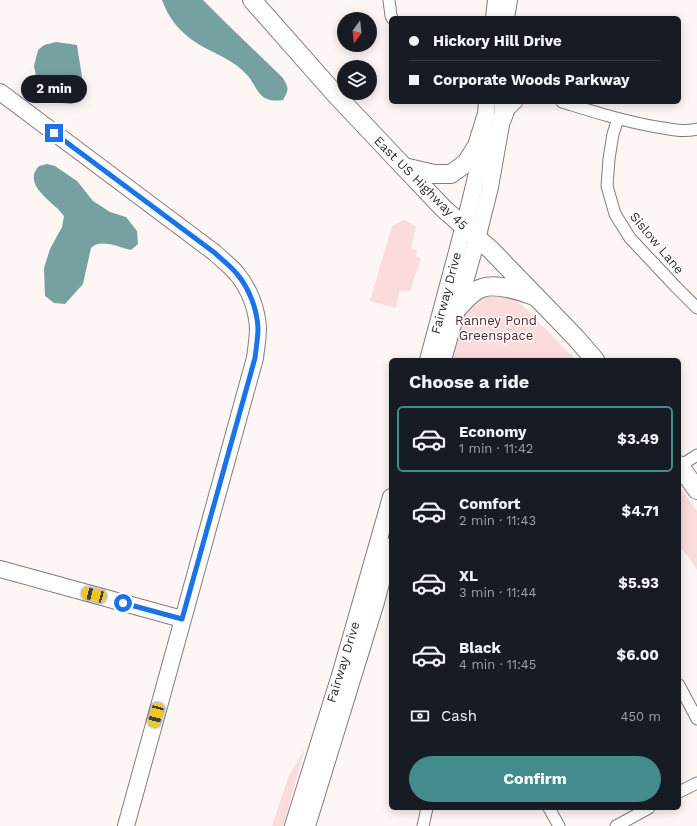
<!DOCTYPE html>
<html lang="en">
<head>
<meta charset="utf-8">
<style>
  :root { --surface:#171b24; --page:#20242c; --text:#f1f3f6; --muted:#9ea1a6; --line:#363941; --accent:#438b8c }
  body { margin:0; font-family:"Work Sans",sans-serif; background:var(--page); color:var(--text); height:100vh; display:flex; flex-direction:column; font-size:15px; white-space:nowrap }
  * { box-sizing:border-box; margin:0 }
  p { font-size:13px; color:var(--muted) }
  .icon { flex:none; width:22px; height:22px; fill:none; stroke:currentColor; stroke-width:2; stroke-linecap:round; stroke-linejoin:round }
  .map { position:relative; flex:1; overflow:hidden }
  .panel { position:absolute; left:389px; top:358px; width:292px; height:452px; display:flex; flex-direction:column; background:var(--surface); border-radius:6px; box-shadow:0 2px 10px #0003 }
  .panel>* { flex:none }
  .top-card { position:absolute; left:389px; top:16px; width:292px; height:88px; border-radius:6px; box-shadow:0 2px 10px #0003; display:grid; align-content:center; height:88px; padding:0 20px; background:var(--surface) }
  .needle { width:26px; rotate:195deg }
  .buttons { position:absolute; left:337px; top:12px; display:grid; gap:8px }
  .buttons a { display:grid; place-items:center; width:40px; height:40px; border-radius:50%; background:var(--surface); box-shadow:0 2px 10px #0003; font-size:20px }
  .end { position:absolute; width:18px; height:18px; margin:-9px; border:5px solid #1a73e8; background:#fff; box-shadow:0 0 0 2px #fff }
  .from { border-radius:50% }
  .bubble { position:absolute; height:28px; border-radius:14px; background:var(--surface); box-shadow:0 2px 10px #0003; font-size:13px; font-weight:700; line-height:28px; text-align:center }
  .car { position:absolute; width:12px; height:24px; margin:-12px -6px; border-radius:5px; box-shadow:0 0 3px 1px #0007; background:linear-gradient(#f5c518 24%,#345 0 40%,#f5c518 0 76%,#345 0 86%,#f5c518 0) }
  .top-card b { display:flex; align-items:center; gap:14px; height:38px; font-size:15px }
  .top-card b+b { border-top:1px solid var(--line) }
  .top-card i { width:10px; height:10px; background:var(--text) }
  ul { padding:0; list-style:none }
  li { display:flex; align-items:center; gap:12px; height:66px; margin:0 8px 6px; padding:0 12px; border:2px solid transparent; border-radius:6px }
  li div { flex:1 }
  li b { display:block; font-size:15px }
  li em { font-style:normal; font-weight:700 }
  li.active { border-color:var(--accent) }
  li>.icon { width:36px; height:36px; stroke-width:1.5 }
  h2 { padding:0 20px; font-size:18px; line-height:48px }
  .pay { display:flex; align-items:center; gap:10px; height:44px; padding:0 20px; font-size:15px }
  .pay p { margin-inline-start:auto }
  .primary-button { display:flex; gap:8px; margin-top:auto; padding:8px 20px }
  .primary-button a { flex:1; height:46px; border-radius:24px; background:var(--accent); color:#fff; font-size:16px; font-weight:700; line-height:46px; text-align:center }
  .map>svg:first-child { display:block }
  .green { fill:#fcdbdc }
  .water { fill:#75a1a1 }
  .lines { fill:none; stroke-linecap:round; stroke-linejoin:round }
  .street-casing { stroke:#847c7c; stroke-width:13 }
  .secondary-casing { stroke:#847c7c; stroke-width:18 }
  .primary-casing { stroke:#847c7c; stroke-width:20 }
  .street { stroke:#fff; stroke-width:11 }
  .secondary { stroke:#fff; stroke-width:16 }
  .primary { stroke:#fff; stroke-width:18 }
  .route { stroke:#1a73e8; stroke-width:5 }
  .labels { text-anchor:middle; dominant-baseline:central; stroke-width:3; stroke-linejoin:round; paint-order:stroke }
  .street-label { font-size:13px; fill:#322f2f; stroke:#fff }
  .park-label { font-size:13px; fill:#582329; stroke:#fff }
</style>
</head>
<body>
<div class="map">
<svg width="697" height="826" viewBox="0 0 697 826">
  <rect width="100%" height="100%" fill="#fef5f5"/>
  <!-- green -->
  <g class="green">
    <path d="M 404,220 L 416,226 L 411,249 L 417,250 L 416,257 L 421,258 L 410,291 L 400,291 L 396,308 L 370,301 L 392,226 Z"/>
    <path d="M 493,294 L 509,296 L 523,306 L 576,360 L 449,360 L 465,311 L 480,298 Z"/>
    <path d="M 679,486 L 697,511 L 697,570 L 691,560 L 679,546 Z"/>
    <path d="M 305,748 L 283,826 L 272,826 L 288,778 Z"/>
  </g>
  <!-- water -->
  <g class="water">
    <path d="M 162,0 L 203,0 L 227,24 L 283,78 C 289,88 289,90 283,100 C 277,101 270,101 265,98 C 258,95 252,79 246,74 C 235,62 221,56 207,49 C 185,37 171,24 162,0 Z"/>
    <path d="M 56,42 L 77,45 L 82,77 L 80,92 L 78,100 L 72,104 L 62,103 L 41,83 L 36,76 L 34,66 L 38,50 L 44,45 Z"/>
    <path d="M 47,164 L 55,166 L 77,181 L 93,201 L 110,212 L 126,217 L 137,231 L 138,244 L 131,250 C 119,247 100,238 91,248 L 83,284 L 65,304 L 54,303 L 45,296 L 44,268 L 50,249 L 62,227 L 64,216 C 62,214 60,211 58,209 C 49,200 31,188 34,174 C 35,171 37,168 39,166 Z"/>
  </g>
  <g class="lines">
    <!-- street casing -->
    <g class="street-casing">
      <g id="street">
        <path d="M 389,0 L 391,16 L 392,18"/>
        <path d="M 562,102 C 595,112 629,123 663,128 C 676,130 684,132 697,129"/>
        <path d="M 618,119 L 613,134 L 609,159 L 607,186 L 615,214 L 630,238 L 676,287 L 697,308"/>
        <path d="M 505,121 L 509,110 L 517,102"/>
        <path d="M 680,466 L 697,455"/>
        <path d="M 679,685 L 697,719"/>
        <path d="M 679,792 L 697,783"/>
        <path d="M 549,808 L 559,826"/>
        <path d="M 423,826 L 427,808"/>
        <path d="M 616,826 L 649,808"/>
      </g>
    </g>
    <!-- secondary casing -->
    <g class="secondary-casing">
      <g id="secondary">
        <path d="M 494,18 L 496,0"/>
        <path d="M 506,18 L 509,0"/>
        <path d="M 0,92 L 215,253 C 222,260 231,266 237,274 C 249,288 257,309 258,328 C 258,338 256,349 255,358 L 126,826"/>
        <path d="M 428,360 C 438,323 448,285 458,248 C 471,200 484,152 487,102"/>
        <path d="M 443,360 L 477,239 L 490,187 L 502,119 L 503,102"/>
        <path d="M 0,569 L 182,619"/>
        <path d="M 293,826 L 341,672 L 391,497"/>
        <path d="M 307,826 L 376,602 L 391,546"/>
      </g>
    </g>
    <!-- primary casing -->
    <g class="primary-casing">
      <g id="primary">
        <path d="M 252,0 L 336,95 L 404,167 L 444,209 L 491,250 L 576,338 L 595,360"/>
        <path d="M 404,167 L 434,174 L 451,174 L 466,163 L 477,146 L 486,117"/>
        <path d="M 456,310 C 464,302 472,291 482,288 C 496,283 521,291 534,296"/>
        <path d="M 679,465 L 697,490"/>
      </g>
    </g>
    <!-- street -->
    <use href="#street" class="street"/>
    <!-- secondary -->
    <use href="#secondary" class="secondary"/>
    <!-- primary -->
    <use href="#primary" class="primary"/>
  </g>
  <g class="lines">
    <!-- route -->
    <path class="route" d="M 54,133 L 215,253 C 222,260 231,266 237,274 C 249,288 257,309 258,328 C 258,338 256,349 255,358 L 182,619 L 123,603"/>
  </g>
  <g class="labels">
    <!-- street labels -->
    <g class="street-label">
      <text transform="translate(421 183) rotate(45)">East US Highway 45</text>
      <text transform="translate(657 243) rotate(50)">Sislow Lane</text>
      <text transform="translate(446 293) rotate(-75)">Fairway Drive</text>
      <text transform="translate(343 662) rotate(-73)">Fairway Drive</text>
    </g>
    <!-- park labels -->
    <g class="park-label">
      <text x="496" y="320">Ranney Pond<tspan x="496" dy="15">Greenspace</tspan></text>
    </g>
  </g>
</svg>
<div class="buttons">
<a><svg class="needle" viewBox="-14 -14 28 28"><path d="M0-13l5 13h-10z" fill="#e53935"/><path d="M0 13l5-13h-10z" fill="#9ea1a6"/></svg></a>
<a><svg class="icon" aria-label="layers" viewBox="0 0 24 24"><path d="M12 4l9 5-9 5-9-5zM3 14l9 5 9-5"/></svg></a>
</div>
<i class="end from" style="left:123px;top:603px"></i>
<i class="end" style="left:54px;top:133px"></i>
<div class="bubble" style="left:21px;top:75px;width:66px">2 min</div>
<i class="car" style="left:94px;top:595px;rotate:285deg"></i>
<i class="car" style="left:156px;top:715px;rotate:195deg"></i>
<div class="top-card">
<b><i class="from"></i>Hickory Hill Drive</b>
<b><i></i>Corporate Woods Parkway</b>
</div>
<section class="panel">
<h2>Choose a ride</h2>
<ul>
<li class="active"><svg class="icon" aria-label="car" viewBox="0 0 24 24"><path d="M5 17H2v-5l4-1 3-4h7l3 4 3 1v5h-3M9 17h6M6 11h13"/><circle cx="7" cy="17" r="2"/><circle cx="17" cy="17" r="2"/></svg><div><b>Economy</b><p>1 min · 11:42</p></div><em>$3.49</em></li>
<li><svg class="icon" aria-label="car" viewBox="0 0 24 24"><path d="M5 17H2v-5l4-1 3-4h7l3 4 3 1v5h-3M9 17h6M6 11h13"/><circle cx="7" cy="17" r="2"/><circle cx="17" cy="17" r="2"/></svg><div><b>Comfort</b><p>2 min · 11:43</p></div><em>$4.71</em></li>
<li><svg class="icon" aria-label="car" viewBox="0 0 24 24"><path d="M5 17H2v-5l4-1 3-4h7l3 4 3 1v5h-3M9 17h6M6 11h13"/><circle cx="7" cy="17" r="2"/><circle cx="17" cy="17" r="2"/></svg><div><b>XL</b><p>3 min · 11:44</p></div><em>$5.93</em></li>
<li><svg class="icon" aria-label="car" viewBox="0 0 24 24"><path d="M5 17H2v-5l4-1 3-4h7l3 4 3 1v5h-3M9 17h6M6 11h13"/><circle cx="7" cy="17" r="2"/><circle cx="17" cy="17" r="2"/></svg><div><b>Black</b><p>4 min · 11:45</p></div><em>$6.00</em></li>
</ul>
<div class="pay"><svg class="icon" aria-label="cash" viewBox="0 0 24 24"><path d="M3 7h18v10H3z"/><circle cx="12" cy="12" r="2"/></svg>Cash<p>450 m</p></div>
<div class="primary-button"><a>Confirm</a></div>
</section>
</div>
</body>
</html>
